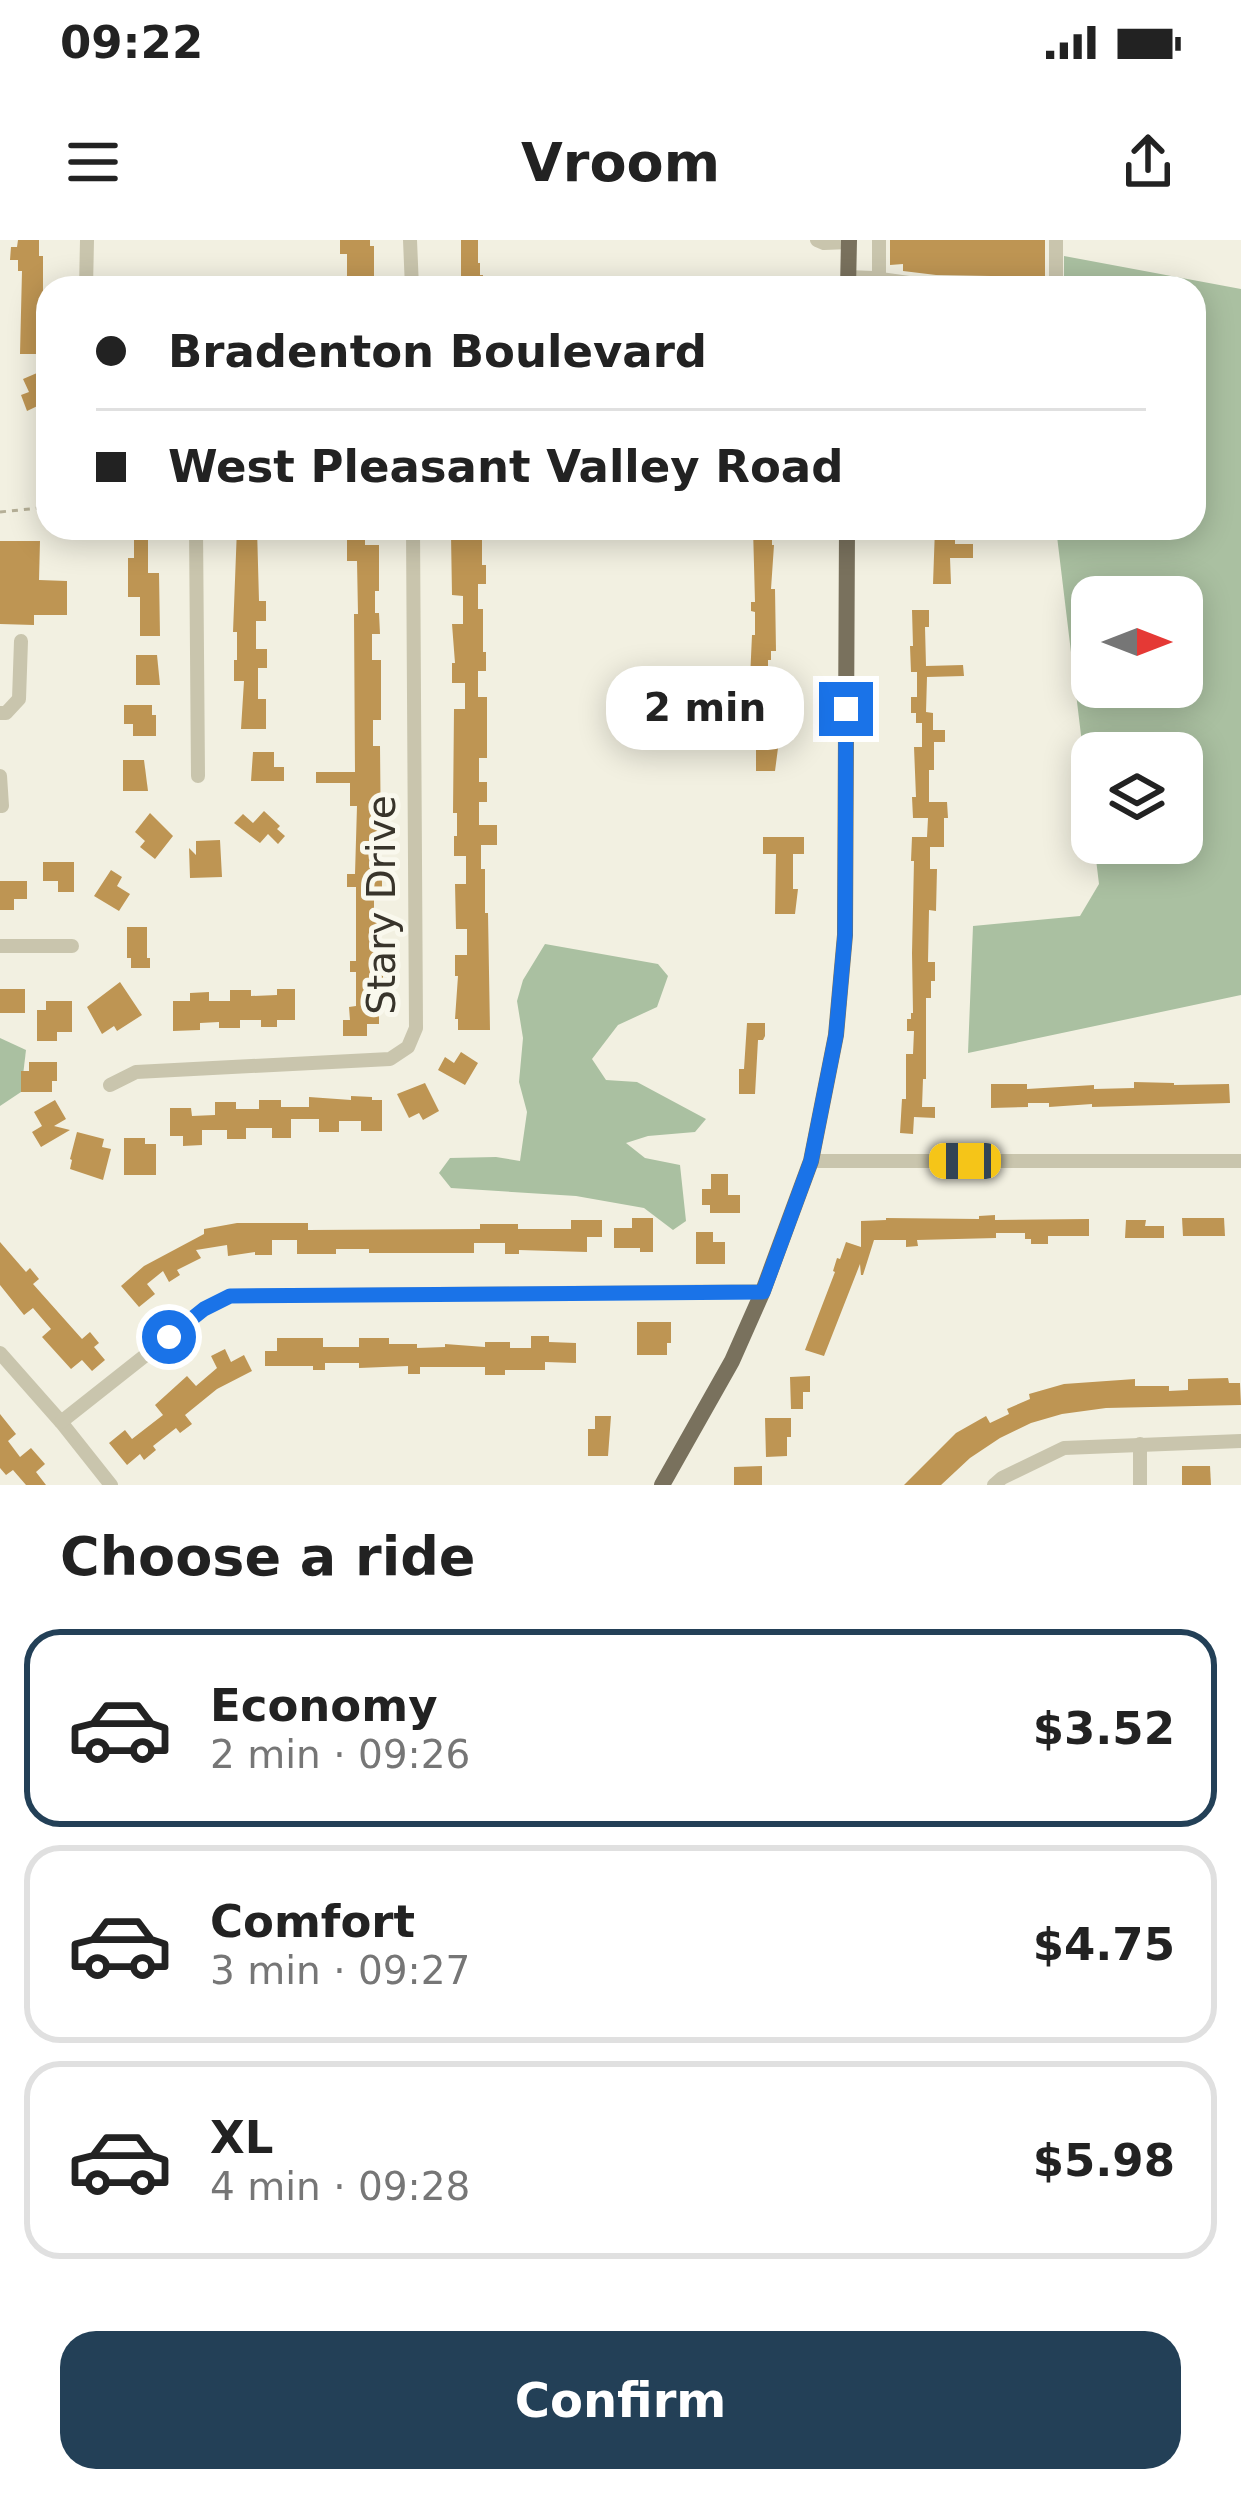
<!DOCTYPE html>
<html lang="en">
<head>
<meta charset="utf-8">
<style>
  :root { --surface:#fff; --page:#f6f6f6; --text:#222; --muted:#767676; --line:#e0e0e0; --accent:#234057 }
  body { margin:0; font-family:"DejaVu Sans",sans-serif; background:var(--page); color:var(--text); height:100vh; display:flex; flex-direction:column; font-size:45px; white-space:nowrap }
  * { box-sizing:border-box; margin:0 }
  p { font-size:39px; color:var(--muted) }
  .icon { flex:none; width:66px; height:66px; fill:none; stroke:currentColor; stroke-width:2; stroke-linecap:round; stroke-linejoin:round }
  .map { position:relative; height:1245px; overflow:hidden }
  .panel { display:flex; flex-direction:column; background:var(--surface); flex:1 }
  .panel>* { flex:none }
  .banner { position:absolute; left:36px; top:36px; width:1170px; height:264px; border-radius:36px; box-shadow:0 6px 30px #0003; display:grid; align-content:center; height:264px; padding:0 60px; background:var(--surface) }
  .needle { width:78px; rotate:90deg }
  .buttons { position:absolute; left:1071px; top:336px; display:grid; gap:24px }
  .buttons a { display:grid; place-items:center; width:132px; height:132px; border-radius:24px; background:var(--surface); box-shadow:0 6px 30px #0003; font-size:60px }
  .end { position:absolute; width:54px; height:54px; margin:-27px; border:15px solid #1a73e8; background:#fff; box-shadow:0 0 0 6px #fff }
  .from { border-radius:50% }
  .bubble { position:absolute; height:84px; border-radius:36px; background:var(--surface); box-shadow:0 6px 30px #0003; font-size:39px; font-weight:800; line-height:84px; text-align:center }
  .car { position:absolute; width:36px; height:72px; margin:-36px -18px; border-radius:15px; box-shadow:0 0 9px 3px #0007; background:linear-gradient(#f5c518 24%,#345 0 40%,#f5c518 0 76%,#345 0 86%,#f5c518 0) }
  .banner b { display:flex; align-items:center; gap:42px; height:114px; font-size:45px }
  .banner b+b { border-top:3px solid var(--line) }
  .banner i { width:30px; height:30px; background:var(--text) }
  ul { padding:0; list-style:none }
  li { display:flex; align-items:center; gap:36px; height:198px; margin:0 24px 18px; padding:0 36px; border:6px solid var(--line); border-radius:36px }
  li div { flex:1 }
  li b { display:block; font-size:45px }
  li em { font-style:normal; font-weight:800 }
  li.active { border-color:var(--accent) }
  li>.icon { width:108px; height:108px; stroke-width:1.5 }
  h2 { padding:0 60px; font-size:54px; line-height:144px }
  .cta { display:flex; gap:24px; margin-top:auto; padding:24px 60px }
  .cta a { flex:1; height:138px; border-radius:36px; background:var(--accent); color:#fff; font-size:48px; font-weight:800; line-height:138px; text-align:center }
  .status { display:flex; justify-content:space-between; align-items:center; height:84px; padding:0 60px; background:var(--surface); direction:ltr }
  .status svg { height:33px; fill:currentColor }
  header { display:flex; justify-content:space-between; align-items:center; height:156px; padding:0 60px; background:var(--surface); font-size:54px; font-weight:800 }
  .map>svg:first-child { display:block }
  .green { fill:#aac0a1; fill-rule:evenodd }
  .building { fill:#be9553 }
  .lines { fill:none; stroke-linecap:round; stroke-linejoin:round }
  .path { stroke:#b5af97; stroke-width:3; stroke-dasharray:6 6; stroke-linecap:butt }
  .minor { stroke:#c9c5ad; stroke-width:14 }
  .major { stroke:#79715d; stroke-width:16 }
  .route { stroke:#1a73e8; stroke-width:15 }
  .labels { text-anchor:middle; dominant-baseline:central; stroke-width:10; stroke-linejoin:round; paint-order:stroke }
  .street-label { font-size:39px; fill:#38342b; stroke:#f9f8ed }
</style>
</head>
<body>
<div class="status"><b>09:22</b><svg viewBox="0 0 49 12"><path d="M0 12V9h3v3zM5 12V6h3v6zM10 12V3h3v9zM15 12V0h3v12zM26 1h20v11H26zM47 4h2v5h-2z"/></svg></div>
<header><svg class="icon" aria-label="menu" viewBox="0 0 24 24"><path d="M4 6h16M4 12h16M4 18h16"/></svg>Vroom<svg class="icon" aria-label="share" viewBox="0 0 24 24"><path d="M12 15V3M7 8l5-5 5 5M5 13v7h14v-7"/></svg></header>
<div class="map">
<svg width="1241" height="1245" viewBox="0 0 1241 1245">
  <rect width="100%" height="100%" fill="#f2f0e1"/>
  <!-- green -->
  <g class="green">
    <path d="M 1064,16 L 1241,49 L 1241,755 L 968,813 L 973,686 L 1080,676 L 1099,644 L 1094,603 L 1182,603 L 1182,513 L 1092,513 L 1092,586 L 1056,288 L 1194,288 L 1194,48 L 1064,48 ZM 1092,357 L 1182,357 L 1182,447 L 1092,447 Z"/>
    <path d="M 545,704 L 658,724 L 668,736 L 657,767 L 618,785 L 592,819 L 606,840 L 637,842 L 706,879 L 695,892 L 648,896 L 626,903 L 645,918 L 680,925 L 686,981 L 673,990 L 644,968 L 576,956 L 451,948 L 439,933 L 450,918 L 496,917 L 520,921 L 527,872 L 519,842 L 523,798 L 517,761 L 523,740 Z"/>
    <path d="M 0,798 L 26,810 L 21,852 L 0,866 Z"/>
  </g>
  <!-- building -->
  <g class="building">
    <path d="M 18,0 L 39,0 L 39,16 L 43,16 L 43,74 L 37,74 L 37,100 L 45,100 L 45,114 L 20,114 L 22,31 L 18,31 L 18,20 L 10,20 L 11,7 L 17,7 Z"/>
    <path d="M 340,0 L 370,0 L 370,6 L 374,6 L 374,48 L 347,48 L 347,14 L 340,14 Z"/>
    <path d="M 461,0 L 478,0 L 478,23 L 480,23 L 480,35 L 483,35 L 483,48 L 450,48 L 450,36 L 461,36 Z"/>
    <path d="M 890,0 L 1045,0 L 1045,37 L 936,35 L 903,31 L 903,24 L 890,25 Z"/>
    <path d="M 44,130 L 48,139 L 48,161 L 27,171 L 21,155 L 29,152 L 23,139 Z"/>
    <path d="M 134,288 L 160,288 L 160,300 L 148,300 L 148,333 L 159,333 L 160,396 L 140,396 L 140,357 L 128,357 L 128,318 L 134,318 Z"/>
    <path d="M 237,288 L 257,288 L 259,361 L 266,361 L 266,381 L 256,381 L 256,409 L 267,409 L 267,428 L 258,428 L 258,459 L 266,459 L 266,489 L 241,489 L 244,441 L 234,441 L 234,420 L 237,420 L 237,392 L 233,392 Z"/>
    <path d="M 462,288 L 482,288 L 482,325 L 486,325 L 486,344 L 478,344 L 478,369 L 483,369 L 483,412 L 486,412 L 486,431 L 478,431 L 478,457 L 487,457 L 487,518 L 479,518 L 479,542 L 487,542 L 487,562 L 479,562 L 479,585 L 497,585 L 497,605 L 481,605 L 481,629 L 485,629 L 485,673 L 488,673 L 490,790 L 458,790 L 458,779 L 455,779 L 458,736 L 455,736 L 455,715 L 467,715 L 467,689 L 456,689 L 455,644 L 466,644 L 466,616 L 454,616 L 454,596 L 457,596 L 457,573 L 453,573 L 454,469 L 465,469 L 465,443 L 452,443 L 452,423 L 455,423 L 452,384 L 463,384 L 463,356 L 452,355 L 451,295 L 462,295 Z"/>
    <path d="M 753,288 L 772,288 L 772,305 L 774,305 L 771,349 L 775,349 L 776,411 L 771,411 L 771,420 L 768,420 L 768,453 L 770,474 L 775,474 L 775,508 L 778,508 L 775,531 L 756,531 L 756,486 L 748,486 L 748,473 L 740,473 L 740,461 L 749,461 L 752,395 L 755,395 L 755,372 L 751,371 L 751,362 L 755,362 Z"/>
    <path d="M 935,288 L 955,288 L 955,304 L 973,304 L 973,318 L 950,318 L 951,344 L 933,344 Z"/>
    <path d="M 347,291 L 365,291 L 365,305 L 379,305 L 379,351 L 375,351 L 375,373 L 379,373 L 380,394 L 372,394 L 372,420 L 381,420 L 381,480 L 373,480 L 373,506 L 380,506 L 381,609 L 374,609 L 374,634 L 382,634 L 382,653 L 374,653 L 374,677 L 382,677 L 382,696 L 375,696 L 375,721 L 383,721 L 383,740 L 375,740 L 375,766 L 379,766 L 379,784 L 367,784 L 367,796 L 343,796 L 343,780 L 350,780 L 349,767 L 356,766 L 356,732 L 350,732 L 350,721 L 356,721 L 356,647 L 347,647 L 347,634 L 355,634 L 357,566 L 350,566 L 350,543 L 316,543 L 316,532 L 355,532 L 354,374 L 358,374 L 357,321 L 347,321 Z"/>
    <path d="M 0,301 L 40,301 L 39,340 L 67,341 L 67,375 L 34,375 L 34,385 L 0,384 Z"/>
    <path d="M 912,370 L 929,370 L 929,387 L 925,387 L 926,426 L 963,425 L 964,436 L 927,437 L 926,472 L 933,473 L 933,490 L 945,490 L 945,502 L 934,502 L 934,530 L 929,530 L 929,562 L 947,562 L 948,578 L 944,578 L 944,607 L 930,607 L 930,629 L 937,629 L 936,671 L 929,670 L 928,722 L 935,722 L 935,741 L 931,741 L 931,758 L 926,758 L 926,839 L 923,839 L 922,867 L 935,867 L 935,878 L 914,877 L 913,894 L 900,893 L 902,859 L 906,859 L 906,814 L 913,814 L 914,791 L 907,791 L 907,779 L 911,779 L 911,773 L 913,773 L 912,713 L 914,621 L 911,621 L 912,597 L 927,597 L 928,578 L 913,578 L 912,557 L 916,557 L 914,507 L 922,507 L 922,483 L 916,483 L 916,473 L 911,473 L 911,457 L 917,457 L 917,432 L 911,432 L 910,406 L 913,406 Z"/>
    <path d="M 136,415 L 157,415 L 160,445 L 136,445 Z"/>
    <path d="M 124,465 L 152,465 L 152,475 L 156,475 L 156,496 L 133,496 L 133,484 L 124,484 Z"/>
    <path d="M 253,512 L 274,512 L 274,527 L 284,527 L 284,541 L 251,541 Z"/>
    <path d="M 123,520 L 144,520 L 148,551 L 123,551 Z"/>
    <path d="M 264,571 L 280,586 L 277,589 L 285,596 L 278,604 L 268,594 L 260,603 L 234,583 L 243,574 L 253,583 Z"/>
    <path d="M 150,573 L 173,596 L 155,619 L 140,607 L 145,601 L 135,592 Z"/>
    <path d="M 763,597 L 804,597 L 804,614 L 793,614 L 793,649 L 798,649 L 795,674 L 775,674 L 776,614 L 763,614 Z"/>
    <path d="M 220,600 L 222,637 L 190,638 L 189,608 L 196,615 L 196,601 Z"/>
    <path d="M 43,622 L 74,622 L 74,652 L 58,652 L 58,641 L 43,641 Z"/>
    <path d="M 111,630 L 122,637 L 117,646 L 130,654 L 119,671 L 94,656 Z"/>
    <path d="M 0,641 L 27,641 L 27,659 L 14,659 L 14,670 L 0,670 Z"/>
    <path d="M 127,687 L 147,687 L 147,718 L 150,718 L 150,728 L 131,728 L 131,718 L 127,718 Z"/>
    <path d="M 120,742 L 142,775 L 117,791 L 114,786 L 102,794 L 87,767 Z"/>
    <rect x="0" y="749" width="25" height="24"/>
    <path d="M 277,749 L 295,749 L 295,780 L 277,780 L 277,787 L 261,787 L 261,780 L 240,780 L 240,788 L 219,788 L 219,782 L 200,783 L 200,790 L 173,791 L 173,761 L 190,761 L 190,753 L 209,752 L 209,761 L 230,761 L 230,750 L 251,750 L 251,756 L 277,755 Z"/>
    <path d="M 46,761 L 72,761 L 72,792 L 57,792 L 57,801 L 37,801 L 37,770 L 46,770 Z"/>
    <path d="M 747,783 L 765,783 L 765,796 L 763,800 L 758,800 L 755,854 L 739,854 L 739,829 L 744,829 Z"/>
    <path d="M 461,812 L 478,823 L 465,845 L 438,830 L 445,817 L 454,823 Z"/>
    <path d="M 29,822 L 57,822 L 57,841 L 52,841 L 52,852 L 21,852 L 21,831 L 29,831 Z"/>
    <path d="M 1134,842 L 1174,843 L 1174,845 L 1229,844 L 1230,863 L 1092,867 L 1092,864 L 1049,867 L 1049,863 L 1028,863 L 1028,867 L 991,868 L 991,844 L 1027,844 L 1027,849 L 1094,845 L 1094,849 L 1134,848 Z"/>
    <path d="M 425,843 L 439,871 L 423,880 L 419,873 L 409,878 L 397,854 Z"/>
    <path d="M 351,856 L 372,857 L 372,860 L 382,860 L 382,891 L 361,891 L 361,881 L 339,881 L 339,892 L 319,892 L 319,879 L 291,879 L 291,898 L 272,898 L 272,888 L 246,888 L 246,899 L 227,899 L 227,890 L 202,890 L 202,905 L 183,906 L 183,896 L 170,896 L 170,868 L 191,868 L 192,876 L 215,875 L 215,862 L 236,862 L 236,869 L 259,869 L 259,860 L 281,860 L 281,867 L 309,867 L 309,857 L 351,860 Z"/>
    <path d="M 55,860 L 66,879 L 54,886 L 70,890 L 41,907 L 32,892 L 42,886 L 34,872 Z"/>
    <path d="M 77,892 L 104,899 L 102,907 L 111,909 L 103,940 L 70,929 L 72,920 L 70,919 Z"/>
    <path d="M 124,898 L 145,898 L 145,904 L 156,904 L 156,935 L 124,935 Z"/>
    <path d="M 711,934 L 728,934 L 728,955 L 740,955 L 740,973 L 710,973 L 710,965 L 702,965 L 702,949 L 711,949 Z"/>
    <path d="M 995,975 L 995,980 L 1089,979 L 1089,996 L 1048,996 L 1048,1004 L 1031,1004 L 1031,999 L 1025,999 L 1025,993 L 996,993 L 996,998 L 917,1000 L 918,1006 L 906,1007 L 906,1000 L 874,1000 L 863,1035 L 861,1035 L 860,1024 L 824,1116 L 805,1110 L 835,1032 L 833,1031 L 837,1018 L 840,1019 L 846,1002 L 861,1007 L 861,981 L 886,980 L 886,978 L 979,979 L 979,976 Z"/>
    <path d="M 632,978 L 653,978 L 653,1012 L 640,1012 L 640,1008 L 614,1008 L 614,988 L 632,988 Z"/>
    <path d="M 1182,978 L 1224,978 L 1225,996 L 1183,996 Z"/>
    <path d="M 571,980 L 602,980 L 602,997 L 587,997 L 587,1012 L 519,1010 L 519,1014 L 505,1014 L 505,1003 L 474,1003 L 474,1013 L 369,1013 L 369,1009 L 336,1009 L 336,1014 L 297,1014 L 297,1000 L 272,1000 L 272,1015 L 255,1015 L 255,1012 L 228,1016 L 227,1005 L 196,1010 L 201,1018 L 177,1030 L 180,1035 L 169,1042 L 163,1031 L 147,1044 L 155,1054 L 139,1067 L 121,1046 L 144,1026 L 204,994 L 204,989 L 237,983 L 308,983 L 308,990 L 480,989 L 480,984 L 518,984 L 518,989 L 571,989 Z"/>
    <path d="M 1126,980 L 1146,980 L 1145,986 L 1164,986 L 1164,998 L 1125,998 Z"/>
    <path d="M 696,992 L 713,992 L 713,1002 L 725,1002 L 725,1024 L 696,1024 Z"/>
    <path d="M 0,1002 L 26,1032 L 30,1028 L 39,1039 L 33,1044 L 82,1099 L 90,1092 L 99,1103 L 94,1107 L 105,1120 L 92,1131 L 82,1120 L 71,1129 L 42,1097 L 51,1089 L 33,1068 L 24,1075 L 0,1045 Z"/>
    <path d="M 637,1082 L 671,1082 L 671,1103 L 667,1103 L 667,1115 L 637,1115 Z"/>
    <path d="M 531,1096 L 549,1096 L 549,1102 L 576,1103 L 576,1123 L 545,1122 L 545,1130 L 505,1130 L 505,1135 L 485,1135 L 485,1127 L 420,1127 L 420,1134 L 408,1134 L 408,1126 L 359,1128 L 359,1123 L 325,1123 L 325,1130 L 313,1130 L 313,1126 L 265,1126 L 265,1111 L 277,1111 L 277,1098 L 323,1098 L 323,1107 L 359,1107 L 359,1098 L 389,1098 L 389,1104 L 417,1104 L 417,1108 L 445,1107 L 445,1104 L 485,1107 L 485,1102 L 510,1102 L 510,1108 L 531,1108 Z"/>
    <path d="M 225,1109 L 231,1122 L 244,1115 L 252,1131 L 217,1149 L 185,1175 L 192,1184 L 180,1193 L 176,1188 L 153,1206 L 156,1210 L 144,1220 L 140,1214 L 127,1225 L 109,1203 L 125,1190 L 132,1199 L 163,1175 L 155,1165 L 187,1136 L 196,1146 L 217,1128 L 211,1116 Z"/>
    <path d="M 810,1136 L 810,1152 L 803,1152 L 803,1169 L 791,1169 L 790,1137 Z"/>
    <path d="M 1228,1138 L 1229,1143 L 1240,1143 L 1241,1165 L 1106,1168 L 1062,1174 L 1031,1183 L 1000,1198 L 970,1218 L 941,1245 L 904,1245 L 956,1193 L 986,1176 L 990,1183 L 1009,1174 L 1007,1169 L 1030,1159 L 1029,1154 L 1064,1144 L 1135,1139 L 1135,1146 L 1169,1146 L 1169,1151 L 1188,1150 L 1188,1139 Z"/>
    <path d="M 0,1174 L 16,1194 L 8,1201 L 20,1217 L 31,1208 L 45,1224 L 36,1232 L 46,1245 L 26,1245 L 13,1230 L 6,1235 L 0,1228 Z"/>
    <path d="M 595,1176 L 611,1176 L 608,1216 L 588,1216 L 588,1189 L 595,1189 Z"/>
    <path d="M 765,1178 L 791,1178 L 791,1197 L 787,1197 L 787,1216 L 766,1217 Z"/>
    <path d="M 762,1226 L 762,1245 L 734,1245 L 734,1227 Z"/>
    <path d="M 1182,1226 L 1210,1226 L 1211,1245 L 1182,1245 Z"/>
  </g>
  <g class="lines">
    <!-- path -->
    <path class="path" d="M 0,272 L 48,267"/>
    <!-- minor -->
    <g class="minor">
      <path d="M 410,0 L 412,48"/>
      <path d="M 817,0 L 824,3 L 849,2"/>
      <path d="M 1056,0 L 1056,48"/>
      <path d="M 848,37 L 873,38 L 945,48"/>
      <path d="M 879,40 L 879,0"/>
      <path d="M 86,48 L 87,0"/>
      <path d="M 196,288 L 198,536"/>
      <path d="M 0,473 L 6,473 L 19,459 L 21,401"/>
      <path d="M 0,536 L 2,566 L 0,566"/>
      <path d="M 0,706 L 72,706"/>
      <path d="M 110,845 L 136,832 L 390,819 L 408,807 L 416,788 L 413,288"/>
      <path d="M 811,921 L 1241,921"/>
      <path d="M 0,1113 L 61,1182 L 111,1245"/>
      <path d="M 61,1182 L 204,1069 L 230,1056 L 763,1051"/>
      <path d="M 1140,1204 L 1140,1245"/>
      <path d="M 994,1245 L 1002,1238 L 1064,1208 L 1241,1201"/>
    </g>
    <!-- major -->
    <g class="major">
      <path d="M 848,48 L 849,0"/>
      <path d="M 662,1245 L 732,1121 L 763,1051 L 811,921 L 836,795 L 845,695 L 847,288"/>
    </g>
  </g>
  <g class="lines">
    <!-- route -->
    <path class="route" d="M 169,1097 L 204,1069 L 230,1056 L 763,1052 L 811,921 L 836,795 L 845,695 L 846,469"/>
  </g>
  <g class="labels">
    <!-- street labels -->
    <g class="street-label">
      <text transform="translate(381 665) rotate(-90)">Stary Drive</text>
    </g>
  </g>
</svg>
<div class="buttons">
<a><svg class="needle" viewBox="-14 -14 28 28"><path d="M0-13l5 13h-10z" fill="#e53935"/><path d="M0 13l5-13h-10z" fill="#767676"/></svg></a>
<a><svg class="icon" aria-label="layers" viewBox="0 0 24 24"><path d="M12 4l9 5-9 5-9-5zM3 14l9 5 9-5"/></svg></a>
</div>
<i class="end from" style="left:169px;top:1097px"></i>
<i class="end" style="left:846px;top:469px"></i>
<div class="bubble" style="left:606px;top:426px;width:198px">2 min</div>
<i class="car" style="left:965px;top:921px;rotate:270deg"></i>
<div class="banner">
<b><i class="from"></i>Bradenton Boulevard</b>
<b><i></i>West Pleasant Valley Road</b>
</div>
</div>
<section class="panel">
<h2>Choose a ride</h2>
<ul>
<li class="active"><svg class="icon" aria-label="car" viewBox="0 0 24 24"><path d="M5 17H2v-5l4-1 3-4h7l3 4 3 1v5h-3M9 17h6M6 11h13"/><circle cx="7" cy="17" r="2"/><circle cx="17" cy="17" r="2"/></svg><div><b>Economy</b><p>2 min · 09:26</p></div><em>$3.52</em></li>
<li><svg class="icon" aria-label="car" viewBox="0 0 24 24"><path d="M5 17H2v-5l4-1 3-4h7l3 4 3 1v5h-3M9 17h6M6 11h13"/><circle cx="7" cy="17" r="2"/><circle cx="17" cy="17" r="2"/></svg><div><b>Comfort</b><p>3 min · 09:27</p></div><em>$4.75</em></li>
<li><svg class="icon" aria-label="car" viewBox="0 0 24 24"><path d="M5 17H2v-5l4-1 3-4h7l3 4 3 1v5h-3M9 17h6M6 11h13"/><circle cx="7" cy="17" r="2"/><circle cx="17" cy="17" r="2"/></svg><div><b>XL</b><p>4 min · 09:28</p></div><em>$5.98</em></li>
</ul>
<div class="cta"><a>Confirm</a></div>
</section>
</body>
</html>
